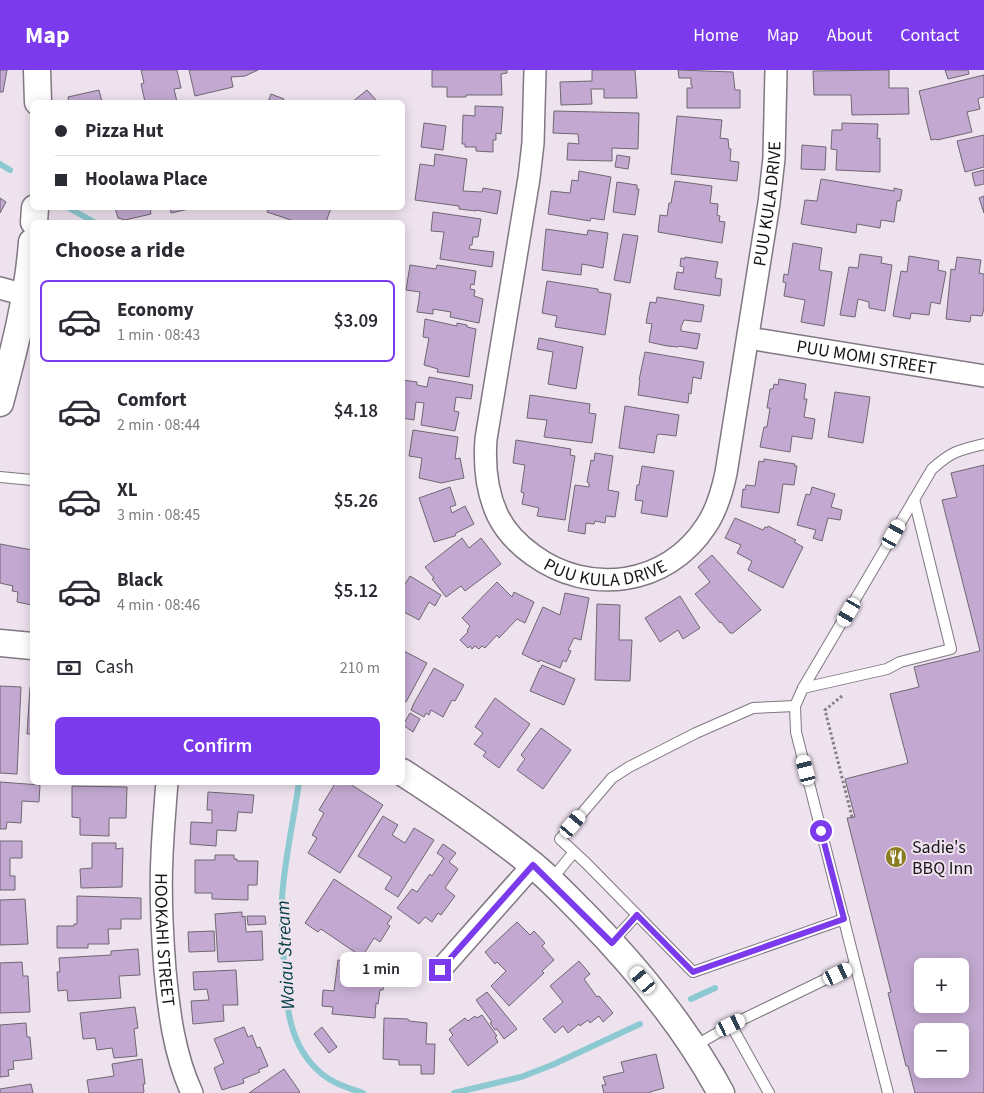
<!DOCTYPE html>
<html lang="en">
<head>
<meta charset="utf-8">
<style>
  :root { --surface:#fff; --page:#f2f2f3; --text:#2b2b33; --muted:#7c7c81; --line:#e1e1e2; --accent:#7c3aed }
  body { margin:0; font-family:"Source Sans 3",sans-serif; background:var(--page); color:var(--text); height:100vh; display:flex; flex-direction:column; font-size:19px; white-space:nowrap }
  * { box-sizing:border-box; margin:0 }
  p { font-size:16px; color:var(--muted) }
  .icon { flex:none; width:28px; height:28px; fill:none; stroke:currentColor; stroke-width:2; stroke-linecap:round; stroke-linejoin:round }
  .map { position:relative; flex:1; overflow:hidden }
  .side { position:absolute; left:30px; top:150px; width:375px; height:565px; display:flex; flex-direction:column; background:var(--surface); border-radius:8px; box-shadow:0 2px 12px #0003 }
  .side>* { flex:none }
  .banner { position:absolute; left:30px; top:30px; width:375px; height:110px; border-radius:8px; box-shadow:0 2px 12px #0003; display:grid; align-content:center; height:110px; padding:0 25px; background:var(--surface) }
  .fabs { position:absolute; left:914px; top:888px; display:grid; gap:10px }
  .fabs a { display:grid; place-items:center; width:55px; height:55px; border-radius:8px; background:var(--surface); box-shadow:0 2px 12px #0003; font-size:25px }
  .end { position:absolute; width:22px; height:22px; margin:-11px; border:6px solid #7c3aed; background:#fff; box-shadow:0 0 0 2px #fff }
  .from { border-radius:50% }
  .bubble { position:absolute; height:35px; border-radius:8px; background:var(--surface); box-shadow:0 2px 12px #0003; font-size:16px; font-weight:600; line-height:35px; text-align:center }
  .car { position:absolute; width:15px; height:30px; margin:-15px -8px; border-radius:6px; box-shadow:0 0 4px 1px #0007; background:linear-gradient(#fff 24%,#345 0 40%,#fff 0 76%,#345 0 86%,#fff 0) }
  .banner b { display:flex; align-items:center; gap:18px; height:48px; font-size:19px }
  .banner b+b { border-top:1px solid var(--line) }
  .banner i { width:12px; height:12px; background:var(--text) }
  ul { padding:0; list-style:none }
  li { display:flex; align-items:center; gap:15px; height:82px; margin:0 10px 8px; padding:0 15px; border:2px solid transparent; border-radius:8px }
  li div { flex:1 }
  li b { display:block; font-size:19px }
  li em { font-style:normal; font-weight:600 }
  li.selected { border-color:var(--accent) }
  li>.icon { width:45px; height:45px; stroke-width:1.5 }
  h2 { padding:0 25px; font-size:22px; line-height:60px }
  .pay { display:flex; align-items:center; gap:12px; height:55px; padding:0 25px; font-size:19px }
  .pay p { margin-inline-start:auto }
  .action { display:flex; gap:10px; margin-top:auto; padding:10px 25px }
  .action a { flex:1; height:58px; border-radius:8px; background:var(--accent); color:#fff; font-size:20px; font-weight:600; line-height:58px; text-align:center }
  header { display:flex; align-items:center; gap:30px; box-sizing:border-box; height:70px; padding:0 25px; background:var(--accent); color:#fff }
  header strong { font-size:24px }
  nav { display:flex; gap:28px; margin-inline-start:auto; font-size:18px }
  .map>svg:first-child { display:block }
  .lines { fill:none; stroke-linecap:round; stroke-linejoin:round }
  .stream { stroke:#8cc9d1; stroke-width:6 }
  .building { fill:#c3a9d1; stroke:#6f6772; fill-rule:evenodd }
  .service-casing { stroke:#807782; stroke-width:12 }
  .minor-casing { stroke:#807782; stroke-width:24 }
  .tertiary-casing { stroke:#807782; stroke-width:29 }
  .path { stroke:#867e86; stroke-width:3; stroke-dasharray:2.5 2.5; stroke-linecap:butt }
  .service { stroke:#fff; stroke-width:10 }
  .minor { stroke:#fff; stroke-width:21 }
  .tertiary { stroke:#fff; stroke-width:26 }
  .route { stroke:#7c3aed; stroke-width:6 }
  .labels { text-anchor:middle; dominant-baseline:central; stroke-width:4; stroke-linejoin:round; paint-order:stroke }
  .street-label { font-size:18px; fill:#191519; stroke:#ede2ee }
  .poi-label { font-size:18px; fill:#191519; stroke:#ede2ee; text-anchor:start }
  .water-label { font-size:19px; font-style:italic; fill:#003c43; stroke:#ede2ee }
</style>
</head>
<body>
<header>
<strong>Map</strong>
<nav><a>Home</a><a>Map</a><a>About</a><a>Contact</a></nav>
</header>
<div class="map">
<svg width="984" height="1023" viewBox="0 0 984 1023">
  <rect width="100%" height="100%" fill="#ede2ee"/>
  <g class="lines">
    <!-- stream -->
    <g class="stream">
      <path d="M 0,94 L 10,100"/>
      <path d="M 69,138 L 94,152"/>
      <path d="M 299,712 C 294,749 284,792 282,829 C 281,850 283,872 284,893 C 286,934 288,976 322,1004 C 334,1014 349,1018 363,1023"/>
      <path d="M 691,929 L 715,918"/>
      <path d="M 454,1023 L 521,1007 L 552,995 L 640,954"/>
    </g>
  </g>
  <!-- building -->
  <g class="building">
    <path d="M 0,0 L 7,0 L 3,22 L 0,22 Z"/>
    <path d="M 141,0 L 177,0 L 181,18 L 174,19 L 177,32 L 143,32 L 145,32 L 141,14 L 144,13 Z"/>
    <path d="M 189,0 L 258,0 L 245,6 L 231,7 L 233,17 L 195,26 Z"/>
    <path d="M 432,0 L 507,0 L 507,3 L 501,4 L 502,25 L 466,25 L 466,27 L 447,27 L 447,17 L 432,17 Z"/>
    <path d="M 592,0 L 635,0 L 637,28 L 604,28 L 604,19 L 591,19 L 592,34 L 561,35 L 560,12 L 592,11 Z"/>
    <path d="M 678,0 L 733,2 L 735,20 L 740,20 L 740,38 L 687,38 L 687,18 L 692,18 L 692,15 L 691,15 L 691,8 L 679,8 Z"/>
    <path d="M 889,0 L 889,18 L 908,18 L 909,44 L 852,45 L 851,25 L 814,25 L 813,1 Z"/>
    <path d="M 945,0 L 968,0 L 969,4 L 948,9 Z"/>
    <path d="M 984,5 L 984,27 L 979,28 L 978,30 L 980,39 L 967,42 L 972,62 L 937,70 L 936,69 L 931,70 L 919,21 Z"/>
    <path d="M 99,20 L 102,32 L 69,32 L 68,27 Z"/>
    <path d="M 367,20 L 378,32 L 352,32 Z"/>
    <path d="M 271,24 L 284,29 L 282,32 L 268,32 Z"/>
    <path d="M 475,36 L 503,37 L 501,64 L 496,63 L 496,70 L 493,70 L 493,82 L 476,81 L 476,77 L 465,77 L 465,74 L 462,74 L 463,45 L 475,46 Z"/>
    <path d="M 554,41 L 639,43 L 638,79 L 612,78 L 612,91 L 567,90 L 568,73 L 579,74 L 578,64 L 553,63 Z"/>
    <path d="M 677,46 L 722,50 L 720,68 L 728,69 L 729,79 L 731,79 L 730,91 L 739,92 L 737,111 L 671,104 Z"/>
    <path d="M 424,53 L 446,56 L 443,80 L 421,77 Z"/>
    <path d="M 842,53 L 878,54 L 877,69 L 880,68 L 880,102 L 836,100 L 837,80 L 831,79 L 832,60 L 842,60 Z"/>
    <path d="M 984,65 L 984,97 L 965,102 L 957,71 Z"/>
    <path d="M 802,75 L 826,77 L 825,100 L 801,99 Z"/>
    <path d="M 435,84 L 467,89 L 463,121 L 482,122 L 483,118 L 501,121 L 497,144 L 476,140 L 476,141 L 459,139 L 459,136 L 415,130 L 420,94 L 434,96 Z"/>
    <path d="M 617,85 L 630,87 L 628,99 L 615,97 Z"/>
    <path d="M 984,100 L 984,114 L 975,116 L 972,103 Z"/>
    <path d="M 579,101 L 611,107 L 604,150 L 591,148 L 590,151 L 548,144 L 551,121 L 570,123 L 572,110 L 578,111 Z"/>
    <path d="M 821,109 L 894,121 L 894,118 L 902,120 L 900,131 L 897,131 L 894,152 L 881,150 L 880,158 L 857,154 L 856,163 L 801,154 L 805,130 L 817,131 Z"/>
    <path d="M 675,111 L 712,116 L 710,133 L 718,134 L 717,145 L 720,146 L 719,151 L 725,152 L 722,173 L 658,162 L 660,145 L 667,146 L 669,133 L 671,133 Z"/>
    <path d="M 617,112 L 637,115 L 637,119 L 639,119 L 635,145 L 613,142 Z"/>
    <path d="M 984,126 L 984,143 L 979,128 Z"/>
    <path d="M 0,128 L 6,132 L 0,143 Z"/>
    <path d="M 115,138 L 150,138 L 151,144 L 125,150 L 118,148 Z"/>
    <path d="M 170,138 L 193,138 L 171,143 Z"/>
    <path d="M 269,138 L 331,138 L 326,152 L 297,152 L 267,142 Z"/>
    <path d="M 433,142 L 481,149 L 478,167 L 473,167 L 472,175 L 470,175 L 469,179 L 494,182 L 492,197 L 440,189 L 444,162 L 431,161 Z"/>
    <path d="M 546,159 L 587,165 L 588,160 L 608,163 L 603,198 L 582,194 L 581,205 L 542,200 Z"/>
    <path d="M 623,164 L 638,166 L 630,213 L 614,210 Z"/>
    <path d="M 793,173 L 822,178 L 819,200 L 832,202 L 824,256 L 801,252 L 805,230 L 784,226 L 786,213 L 783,212 L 784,204 L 788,205 Z"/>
    <path d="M 860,184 L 882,187 L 881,193 L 892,195 L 885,241 L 869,238 L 869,232 L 858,229 L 855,247 L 840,245 L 849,197 L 858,198 Z"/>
    <path d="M 909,186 L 939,191 L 938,200 L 946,202 L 940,234 L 931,232 L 929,245 L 911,243 L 910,249 L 893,246 L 901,201 L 907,202 Z"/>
    <path d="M 685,187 L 718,192 L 715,208 L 722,209 L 720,226 L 674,219 L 677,202 L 683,203 L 684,197 L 680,196 L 681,188 L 685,189 Z"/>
    <path d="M 957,187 L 981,190 L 979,203 L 984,204 L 984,238 L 982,246 L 971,245 L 970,252 L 946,249 L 951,199 L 955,200 Z"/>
    <path d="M 410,195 L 436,199 L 437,195 L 476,201 L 474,215 L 471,214 L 470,219 L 475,220 L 474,226 L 483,229 L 479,253 L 450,247 L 451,242 L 433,239 L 433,244 L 417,242 L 420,222 L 406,220 Z"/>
    <path d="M 547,211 L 598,219 L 598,222 L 611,224 L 605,265 L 555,257 L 557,246 L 542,243 Z"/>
    <path d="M 657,227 L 704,235 L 701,252 L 684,250 L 681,257 L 681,261 L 700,264 L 697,279 L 679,276 L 678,277 L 667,276 L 649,272 L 652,254 L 646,253 L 650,232 L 656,233 Z"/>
    <path d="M 425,249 L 457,256 L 457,253 L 467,255 L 467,257 L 476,259 L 469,307 L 437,302 L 438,299 L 424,295 L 429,268 L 423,267 Z"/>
    <path d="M 539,268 L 583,277 L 576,319 L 548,314 L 553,282 L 537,279 Z"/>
    <path d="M 645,282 L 704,292 L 701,309 L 693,307 L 691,324 L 689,323 L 688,333 L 638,325 L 640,310 L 639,310 Z"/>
    <path d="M 429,307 L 473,315 L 471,329 L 456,327 L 454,341 L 459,342 L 455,361 L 421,355 L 424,333 L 416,332 L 414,350 L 402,348 L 402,310 L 417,312 L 417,315 L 427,317 Z"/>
    <path d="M 779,309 L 806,314 L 804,329 L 807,329 L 804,347 L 815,349 L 812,369 L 792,366 L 790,382 L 760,377 L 764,357 L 767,357 L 770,338 L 767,338 L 770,319 L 773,319 L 774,314 L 778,315 Z"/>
    <path d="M 835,322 L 870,327 L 863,373 L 828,367 Z"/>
    <path d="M 530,325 L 590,334 L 589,343 L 596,344 L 592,373 L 544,367 L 547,350 L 527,348 Z"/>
    <path d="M 625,336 L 679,345 L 676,366 L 659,364 L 657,365 L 654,383 L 619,378 Z"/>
    <path d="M 413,360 L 458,367 L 455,389 L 460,388 L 464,408 L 441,413 L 419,408 L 422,388 L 409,386 Z"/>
    <path d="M 516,370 L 571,379 L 570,385 L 575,386 L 565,450 L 537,446 L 539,438 L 522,434 L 524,423 L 521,422 L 525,395 L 513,393 Z"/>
    <path d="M 595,383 L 613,386 L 608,420 L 619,422 L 615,447 L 606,446 L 605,453 L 595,451 L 594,454 L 586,453 L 585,464 L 568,461 L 575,415 L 589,417 L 589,413 L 587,412 L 591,390 L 594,391 Z"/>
    <path d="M 764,389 L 795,394 L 794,396 L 797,396 L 794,415 L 783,414 L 779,443 L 741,437 L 743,419 L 745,420 L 746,415 L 755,416 L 759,391 L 764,392 Z"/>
    <path d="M 984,395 L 984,1023 L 915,1023 L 908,996 L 906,996 L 888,923 L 891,922 L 847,748 L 855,747 L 845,709 L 908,693 L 890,624 L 919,617 L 914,597 L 980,581 L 942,430 L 957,427 L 951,403 ZM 922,896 L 960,896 L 960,934 L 922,934 ZM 922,961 L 960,961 L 960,999 L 922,999 Z"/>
    <path d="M 642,396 L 674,401 L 667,447 L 641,443 L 643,431 L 635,430 L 637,415 L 639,415 Z"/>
    <path d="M 450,417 L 456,435 L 450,437 L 452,443 L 465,436 L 474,454 L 456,463 L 455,466 L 434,472 L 419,428 Z"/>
    <path d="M 812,417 L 835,424 L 831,437 L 842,440 L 840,450 L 828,448 L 822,471 L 813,468 L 816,460 L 797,455 L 806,424 L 810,425 Z"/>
    <path d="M 735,448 L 763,460 L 765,457 L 767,458 L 768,456 L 796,470 L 794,472 L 803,477 L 783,518 L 748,500 L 752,491 L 737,483 L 741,475 L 725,468 Z"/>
    <path d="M 462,468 L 469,478 L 481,468 L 501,494 L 465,521 L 461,516 L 446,527 L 432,509 L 434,508 L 425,497 Z"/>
    <path d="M 0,474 L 32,480 L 32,535 L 17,532 L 18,522 L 12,521 L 13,516 L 0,513 Z"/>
    <path d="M 712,485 L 761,540 L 733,563 L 730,563 L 721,552 L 720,553 L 695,524 L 710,512 L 698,497 Z"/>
    <path d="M 410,506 L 441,525 L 435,536 L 429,532 L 419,550 L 402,541 L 402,519 Z"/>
    <path d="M 497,512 L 512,527 L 514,522 L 534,532 L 525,553 L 517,549 L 499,568 L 497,565 L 485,578 L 482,576 L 479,579 L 475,576 L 472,579 L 470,576 L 468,578 L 460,570 L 468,562 L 467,561 L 470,556 L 462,548 Z"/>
    <path d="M 565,523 L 589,528 L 581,570 L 574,568 L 568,580 L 571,581 L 566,592 L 563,590 L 560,598 L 540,590 L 539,592 L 522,584 L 543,537 L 560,545 Z"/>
    <path d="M 680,526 L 700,558 L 683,569 L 678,560 L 660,572 L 645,548 Z"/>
    <path d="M 597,534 L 620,535 L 619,570 L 632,570 L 630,611 L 595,610 Z"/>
    <path d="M 402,580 L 427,593 L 406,632 L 402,630 Z"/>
    <path d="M 542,595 L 575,609 L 564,635 L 530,621 L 540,598 L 541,598 Z"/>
    <path d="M 434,598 L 464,615 L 455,631 L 452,630 L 443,647 L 431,640 L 429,645 L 426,643 L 424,647 L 411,640 L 414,633 Z"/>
    <path d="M 0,616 L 21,617 L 17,704 L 0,703 Z"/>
    <path d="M 30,617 L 32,617 L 32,664 L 27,664 Z"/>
    <path d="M 495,628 L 530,654 L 499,698 L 483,686 L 486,682 L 474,674 L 483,663 L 475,657 Z"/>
    <path d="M 410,643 L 420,649 L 413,662 L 403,655 Z"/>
    <path d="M 541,658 L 571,680 L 543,719 L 517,700 L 525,689 L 521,685 Z"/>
    <path d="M 0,712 L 40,715 L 39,732 L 22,731 L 21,753 L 7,752 L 6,759 L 0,759 Z"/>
    <path d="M 336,712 L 347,712 L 383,735 L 340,803 L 308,783 L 317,768 L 312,765 L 324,743 L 319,740 Z"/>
    <path d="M 72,716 L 127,717 L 126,748 L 109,748 L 109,766 L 80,765 L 80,748 L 72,747 Z"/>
    <path d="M 208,722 L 254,725 L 252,743 L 238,742 L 236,761 L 217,760 L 216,776 L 190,774 L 191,752 L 212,753 L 212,740 L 207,740 Z"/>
    <path d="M 383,746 L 398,755 L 392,765 L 405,773 L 414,758 L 434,770 L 398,827 L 385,819 L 392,807 L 358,786 Z"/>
    <path d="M 0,771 L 22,771 L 22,788 L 10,788 L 10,806 L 15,806 L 15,820 L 0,820 Z"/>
    <path d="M 92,773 L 116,773 L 116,779 L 123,778 L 122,817 L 81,818 L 80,799 L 92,798 Z"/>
    <path d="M 443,774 L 456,783 L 449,792 L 458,799 L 445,818 L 455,826 L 441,845 L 438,843 L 432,852 L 425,847 L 419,854 L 397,838 L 412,819 L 417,822 L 430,804 L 432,806 L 444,788 L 437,783 Z"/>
    <path d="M 215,785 L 234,785 L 234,789 L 237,789 L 237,791 L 258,791 L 257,815 L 248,815 L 248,830 L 212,829 L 212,823 L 195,823 L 195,790 L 215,790 Z"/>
    <path d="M 334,809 L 392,847 L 387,854 L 390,856 L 380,872 L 374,868 L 362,887 L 321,859 L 318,862 L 305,853 Z"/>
    <path d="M 77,826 L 141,828 L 141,849 L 121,849 L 121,859 L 108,859 L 109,874 L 88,874 L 88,878 L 57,878 L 57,856 L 74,856 L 74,854 L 77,854 Z"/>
    <path d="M 25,829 L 28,874 L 0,875 L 0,830 Z"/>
    <path d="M 242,842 L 242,847 L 245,846 L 246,862 L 262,861 L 263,890 L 218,892 L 215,844 Z"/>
    <path d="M 247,846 L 265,846 L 266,854 L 248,855 Z"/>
    <path d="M 517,852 L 530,865 L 534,861 L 545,873 L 542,876 L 554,890 L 542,901 L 544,903 L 509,936 L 491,916 L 506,901 L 497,892 L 495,894 L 485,882 Z"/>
    <path d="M 214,861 L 215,881 L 189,882 L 188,862 Z"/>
    <path d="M 138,879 L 140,905 L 119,906 L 121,928 L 68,931 L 67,920 L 58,921 L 57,902 L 60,902 L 59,888 L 111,885 L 111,881 Z"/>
    <path d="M 338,890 L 384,897 L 383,903 L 385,903 L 383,920 L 380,920 L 378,934 L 376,933 L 375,948 L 332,944 L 333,937 L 322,936 L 323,920 L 334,921 Z"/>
    <path d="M 579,891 L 590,904 L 584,909 L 597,927 L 599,926 L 613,943 L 603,952 L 599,946 L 590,953 L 588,950 L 580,956 L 579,954 L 568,963 L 563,956 L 555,963 L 543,949 L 563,932 L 550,916 Z"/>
    <path d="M 22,892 L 23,906 L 28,906 L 30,942 L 0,943 L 0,893 Z"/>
    <path d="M 236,900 L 238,935 L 223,935 L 224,951 L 193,954 L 191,931 L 209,930 L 207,919 L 194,920 L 193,902 Z"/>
    <path d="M 487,922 L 517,959 L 504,969 L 497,959 L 495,960 L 490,953 L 492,952 L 476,930 Z"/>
    <path d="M 135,937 L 138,958 L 134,959 L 137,986 L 114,988 L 112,978 L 97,980 L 95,968 L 83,969 L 80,943 Z"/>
    <path d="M 482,945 L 497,966 L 495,967 L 498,972 L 468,996 L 449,969 L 453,965 L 449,960 L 465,948 L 468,951 L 475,946 L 477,948 Z"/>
    <path d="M 384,948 L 408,949 L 409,951 L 427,953 L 426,974 L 435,974 L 434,1004 L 421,1004 L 421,995 L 399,995 L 399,990 L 383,989 Z"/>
    <path d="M 26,953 L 27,967 L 30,967 L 32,989 L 13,991 L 14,999 L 8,1000 L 9,1006 L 0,1007 L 0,955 Z"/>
    <path d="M 244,957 L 248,967 L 252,965 L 257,978 L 260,977 L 268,996 L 258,1000 L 260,1002 L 243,1009 L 244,1013 L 222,1020 L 214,998 L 224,993 L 214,969 Z"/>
    <path d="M 322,957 L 337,977 L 329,983 L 314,964 Z"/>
    <path d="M 656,984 L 664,1018 L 650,1022 L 650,1023 L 604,1023 L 602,1015 L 606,1015 L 603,1007 L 624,1002 L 621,992 Z"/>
    <path d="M 142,989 L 145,1014 L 143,1014 L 144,1022 L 143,1023 L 89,1023 L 87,1010 L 114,1006 L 112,994 Z"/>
    <path d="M 284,999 L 300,1022 L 299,1023 L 249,1023 Z"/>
    <path d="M 31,1014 L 33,1023 L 0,1023 L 0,1019 Z"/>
  </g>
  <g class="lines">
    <!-- service casing -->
    <g class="service-casing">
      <g id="service">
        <path d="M 0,407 L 32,410"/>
        <path d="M 803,618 L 887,599 L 900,592 L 951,579 L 914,429"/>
        <path d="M 795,636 L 753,638 L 696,663 L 629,697 L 612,708 L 560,769 L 586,793 L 693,902 L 844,849"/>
        <path d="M 551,810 L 574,782"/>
        <path d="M 612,872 L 637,845"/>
        <path d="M 731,955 L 769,1023"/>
        <path d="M 693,977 L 731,955 L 855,895"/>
        <path d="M 888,1023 L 796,662 L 795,636 L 803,618 L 932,399 C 952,381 959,380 984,374"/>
      </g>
    </g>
    <!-- minor casing -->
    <g class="minor-casing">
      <g id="minor">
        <path id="s1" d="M 535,0 L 533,73 L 529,108 L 486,369 C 484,396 486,421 498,446 C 506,462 519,475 533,485 C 589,526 667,516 706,456 C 717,440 722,422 726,403 L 769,133 L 774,88 L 776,0"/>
        <path d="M 0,218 L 25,225"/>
        <path id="s2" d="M 748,268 L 984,306"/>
        <path id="s3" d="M 167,712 C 165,737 163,761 162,785 C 160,823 162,862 165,900 C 169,942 174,984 192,1023"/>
        <path d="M 440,900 L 533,795"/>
      </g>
    </g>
    <!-- tertiary casing -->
    <g class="tertiary-casing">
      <g id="tertiary">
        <path d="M 37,0 L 38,32"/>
        <path d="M 34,152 L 35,138"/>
        <path d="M 0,333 C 14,280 28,227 32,172"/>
        <path d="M 0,573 L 32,576"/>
        <path d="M 402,702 C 447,731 491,761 533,795 C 550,809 566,826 582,842 C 635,896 685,956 721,1023"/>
      </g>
    </g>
    <!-- path -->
    <path class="path" d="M 842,626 L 825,640 L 852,747"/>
    <!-- service -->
    <use href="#service" class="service"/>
    <!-- minor -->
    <use href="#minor" class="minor"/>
    <!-- tertiary -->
    <use href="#tertiary" class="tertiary"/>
  </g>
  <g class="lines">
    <!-- route -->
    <path class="route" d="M 440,900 L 533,795 L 612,873 L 637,845 L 693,902 L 844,849 L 821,761"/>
  </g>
  <!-- icons -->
  <defs>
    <g id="restaurant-disc" transform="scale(1.125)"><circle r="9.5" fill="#8c7d23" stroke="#ede2ee"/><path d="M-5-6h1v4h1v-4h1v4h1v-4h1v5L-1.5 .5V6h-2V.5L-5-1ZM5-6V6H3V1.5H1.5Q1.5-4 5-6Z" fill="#fff"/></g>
  </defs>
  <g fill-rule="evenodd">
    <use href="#restaurant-disc" x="896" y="787"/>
  </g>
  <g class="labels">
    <!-- street labels -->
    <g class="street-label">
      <text stroke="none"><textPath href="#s1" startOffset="1031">PUU KULA DRIVE</textPath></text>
      <text stroke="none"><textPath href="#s2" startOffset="120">PUU MOMI STREET</textPath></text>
      <text stroke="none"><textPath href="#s1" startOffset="582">PUU KULA DRIVE</textPath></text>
      <text stroke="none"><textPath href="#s3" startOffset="158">HOOKAHI STREET</textPath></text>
    </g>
    <!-- poi labels -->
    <g class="poi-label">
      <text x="912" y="777">Sadie's<tspan x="912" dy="21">BBQ Inn</tspan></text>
    </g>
    <!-- water labels -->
    <g class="water-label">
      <text transform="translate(286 885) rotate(-93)">Waiau Stream</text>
    </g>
  </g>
</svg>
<div class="fabs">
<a>+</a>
<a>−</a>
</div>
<i class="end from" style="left:821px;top:761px"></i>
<i class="end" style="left:440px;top:900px"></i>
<div class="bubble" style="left:340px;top:882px;width:82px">1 min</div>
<i class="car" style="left:894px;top:464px;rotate:29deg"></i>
<i class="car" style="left:849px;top:542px;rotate:210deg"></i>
<i class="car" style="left:806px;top:700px;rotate:346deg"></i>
<i class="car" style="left:573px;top:754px;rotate:40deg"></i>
<i class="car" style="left:838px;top:904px;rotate:64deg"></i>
<i class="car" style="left:643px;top:910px;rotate:320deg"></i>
<i class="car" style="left:731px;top:955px;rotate:64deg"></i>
<div class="banner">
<b><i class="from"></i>Pizza Hut</b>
<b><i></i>Hoolawa Place</b>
</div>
<section class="side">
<h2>Choose a ride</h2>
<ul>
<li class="selected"><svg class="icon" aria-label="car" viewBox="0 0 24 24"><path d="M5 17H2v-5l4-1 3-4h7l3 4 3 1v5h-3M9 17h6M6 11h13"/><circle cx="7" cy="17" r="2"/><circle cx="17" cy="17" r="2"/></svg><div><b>Economy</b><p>1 min · 08:43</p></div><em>$3.09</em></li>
<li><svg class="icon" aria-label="car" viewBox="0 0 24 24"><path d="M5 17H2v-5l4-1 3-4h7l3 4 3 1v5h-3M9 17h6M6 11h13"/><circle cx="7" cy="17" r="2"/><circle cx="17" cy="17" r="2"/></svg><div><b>Comfort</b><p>2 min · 08:44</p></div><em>$4.18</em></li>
<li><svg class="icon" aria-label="car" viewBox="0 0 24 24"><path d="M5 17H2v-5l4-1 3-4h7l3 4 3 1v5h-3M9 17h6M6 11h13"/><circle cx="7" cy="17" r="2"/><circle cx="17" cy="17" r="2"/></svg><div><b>XL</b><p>3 min · 08:45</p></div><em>$5.26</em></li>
<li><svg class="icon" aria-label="car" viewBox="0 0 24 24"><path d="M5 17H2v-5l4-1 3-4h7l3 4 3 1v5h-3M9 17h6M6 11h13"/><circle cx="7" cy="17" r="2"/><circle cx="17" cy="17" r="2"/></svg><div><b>Black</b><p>4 min · 08:46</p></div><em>$5.12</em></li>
</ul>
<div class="pay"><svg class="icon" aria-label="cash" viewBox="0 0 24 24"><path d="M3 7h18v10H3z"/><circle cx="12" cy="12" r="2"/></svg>Cash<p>210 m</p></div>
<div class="action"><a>Confirm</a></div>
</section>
</div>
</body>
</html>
